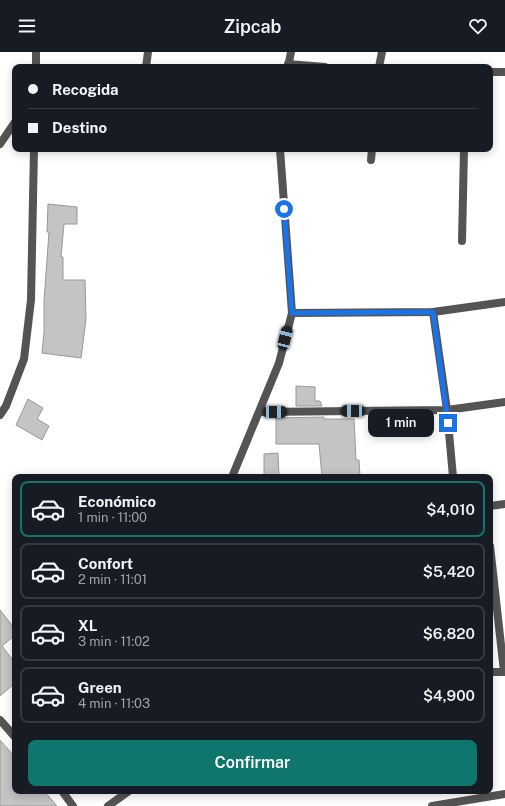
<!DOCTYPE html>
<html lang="es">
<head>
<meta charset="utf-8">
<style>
  :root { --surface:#171b24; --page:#242831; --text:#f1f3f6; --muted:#9ea1a6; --line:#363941; --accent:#0f766e }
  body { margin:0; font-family:"Public Sans",sans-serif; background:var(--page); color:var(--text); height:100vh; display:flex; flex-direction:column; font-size:15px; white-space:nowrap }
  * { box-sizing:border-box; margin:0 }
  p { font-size:13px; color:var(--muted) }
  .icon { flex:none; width:22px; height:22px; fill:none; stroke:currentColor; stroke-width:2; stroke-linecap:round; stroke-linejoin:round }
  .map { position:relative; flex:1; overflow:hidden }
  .panel { position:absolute; left:12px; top:422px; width:481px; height:320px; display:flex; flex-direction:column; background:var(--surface); border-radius:8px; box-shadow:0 2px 10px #0003 }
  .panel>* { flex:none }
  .guide { position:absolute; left:12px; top:12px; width:481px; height:88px; border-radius:8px; box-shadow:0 2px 10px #0003; display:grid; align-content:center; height:88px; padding:0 16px; background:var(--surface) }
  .end { position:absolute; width:18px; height:18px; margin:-9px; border:5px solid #1a73e8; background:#fff; box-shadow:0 0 0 2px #fff }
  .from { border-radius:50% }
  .bubble { position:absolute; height:28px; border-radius:8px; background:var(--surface); box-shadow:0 2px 10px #0003; font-size:13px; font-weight:600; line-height:28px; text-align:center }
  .car { position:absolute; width:12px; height:24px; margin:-12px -6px; border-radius:5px; box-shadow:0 0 3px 1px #0007; background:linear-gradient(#222 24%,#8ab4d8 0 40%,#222 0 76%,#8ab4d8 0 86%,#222 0) }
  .guide b { display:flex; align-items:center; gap:14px; height:38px; font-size:15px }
  .guide b+b { border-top:1px solid var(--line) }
  .guide i { width:10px; height:10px; background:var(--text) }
  ul { padding:7px 0 0; list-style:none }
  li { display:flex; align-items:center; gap:12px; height:56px; margin:0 8px 6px; padding:0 8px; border:2px solid var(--line); border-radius:8px }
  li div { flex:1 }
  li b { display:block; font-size:15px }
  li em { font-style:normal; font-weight:600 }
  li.on { border-color:var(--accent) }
  li>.icon { width:36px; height:36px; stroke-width:1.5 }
  .cta { display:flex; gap:8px; margin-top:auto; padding:8px 16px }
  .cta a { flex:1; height:46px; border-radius:8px; background:var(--accent); color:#fff; font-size:16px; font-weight:600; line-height:46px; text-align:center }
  header { display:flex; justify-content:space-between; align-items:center; height:52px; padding:0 16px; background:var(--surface); font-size:18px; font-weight:600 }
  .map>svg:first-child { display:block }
  .building { fill:#c4c4c4; stroke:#989898 }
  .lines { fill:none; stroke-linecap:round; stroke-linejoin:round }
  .minor { stroke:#545454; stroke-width:8 }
  .route { stroke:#1a73e8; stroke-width:5 }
</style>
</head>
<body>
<header><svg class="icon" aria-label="menu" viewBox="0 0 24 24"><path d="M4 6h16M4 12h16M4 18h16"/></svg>Zipcab<svg class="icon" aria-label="heart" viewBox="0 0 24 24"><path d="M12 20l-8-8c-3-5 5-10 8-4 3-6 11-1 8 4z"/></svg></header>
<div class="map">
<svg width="505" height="754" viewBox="0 0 505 754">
  <rect width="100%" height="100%" fill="#fff"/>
  <!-- building -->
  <g class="building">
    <path d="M 48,152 L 77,155 L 77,172 L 64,172 L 61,205 L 63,205 L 63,228 L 85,228 L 86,267 L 81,306 L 42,301 L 44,280 L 44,249 L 49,180 L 47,180 Z"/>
    <path d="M 296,334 L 315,335 L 315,349 L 320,349 L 322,354 L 296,354 Z"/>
    <path d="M 28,347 L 43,356 L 37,367 L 49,374 L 42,388 L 16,373 Z"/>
    <path d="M 324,365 L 324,367 L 354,367 L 356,408 L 359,408 L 360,425 L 322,425 L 319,392 L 276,392 L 276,366 Z"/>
    <path d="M 278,401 L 279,425 L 264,425 L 264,402 Z"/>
    <path d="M 0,558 L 15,577 L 15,583 L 2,594 L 15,611 L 15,631 L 0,644 Z"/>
    <path d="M 0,688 L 15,705 L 15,739 L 44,739 L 57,754 L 0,754 Z"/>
  </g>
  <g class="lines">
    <!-- minor -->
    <g class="minor">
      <path d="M 288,12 L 325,15"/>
      <path d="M 36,15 L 36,0"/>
      <path d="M 146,15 L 148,0"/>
      <path d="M 288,15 L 291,0"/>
      <path d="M 379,15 L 382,0"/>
      <path d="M 490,20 L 505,20"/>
      <path d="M 0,92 L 15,70"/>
      <path d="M 371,108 L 372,97"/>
      <path d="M 462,189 L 464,97"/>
      <path d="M 433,260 L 447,358 L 453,425"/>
      <path d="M 292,261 L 433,260 L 505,250"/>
      <path d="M 260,360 L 447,358 L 505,350"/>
      <path d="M 0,363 L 6,354 L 24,307 L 31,248 L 34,97"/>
      <path d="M 232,425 L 279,311 L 292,261 L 280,97"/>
      <path d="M 490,454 L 505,452"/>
      <path d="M 490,494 L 504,620"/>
      <path d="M 490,620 L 505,620"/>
      <path d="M 0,668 L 15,685"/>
      <path d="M 62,739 L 73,754"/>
      <path d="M 108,754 L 129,739"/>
      <path d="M 432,754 L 505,742"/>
    </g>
  </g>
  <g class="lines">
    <!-- route -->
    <path class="route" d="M 284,157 L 292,261 L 433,260 L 448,371"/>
  </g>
</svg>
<i class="end from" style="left:284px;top:157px"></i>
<i class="end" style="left:448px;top:371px"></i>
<div class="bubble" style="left:368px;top:357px;width:66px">1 min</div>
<i class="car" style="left:285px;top:286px;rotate:14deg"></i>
<i class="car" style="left:353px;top:359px;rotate:270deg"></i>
<i class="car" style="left:275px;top:360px;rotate:89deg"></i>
<div class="guide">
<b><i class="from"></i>Recogida</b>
<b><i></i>Destino</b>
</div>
<section class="panel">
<ul>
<li class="on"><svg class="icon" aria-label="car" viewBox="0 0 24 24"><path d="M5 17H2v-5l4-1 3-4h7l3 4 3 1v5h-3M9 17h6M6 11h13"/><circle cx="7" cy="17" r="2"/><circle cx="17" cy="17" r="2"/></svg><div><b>Económico</b><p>1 min · 11:00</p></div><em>$4,010</em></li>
<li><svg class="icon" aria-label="car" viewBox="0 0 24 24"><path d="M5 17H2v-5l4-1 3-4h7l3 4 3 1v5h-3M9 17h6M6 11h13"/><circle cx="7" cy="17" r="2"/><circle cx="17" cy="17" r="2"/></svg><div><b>Confort</b><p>2 min · 11:01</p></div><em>$5,420</em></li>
<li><svg class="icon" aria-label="car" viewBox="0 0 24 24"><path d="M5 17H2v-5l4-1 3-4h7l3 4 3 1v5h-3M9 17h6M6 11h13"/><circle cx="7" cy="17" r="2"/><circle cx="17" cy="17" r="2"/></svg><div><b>XL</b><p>3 min · 11:02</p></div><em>$6,820</em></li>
<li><svg class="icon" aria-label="car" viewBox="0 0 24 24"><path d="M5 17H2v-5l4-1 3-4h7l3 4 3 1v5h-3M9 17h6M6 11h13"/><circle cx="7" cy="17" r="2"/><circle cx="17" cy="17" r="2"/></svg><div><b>Green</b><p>4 min · 11:03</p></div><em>$4,900</em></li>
</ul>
<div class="cta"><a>Confirmar</a></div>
</section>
</div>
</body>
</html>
